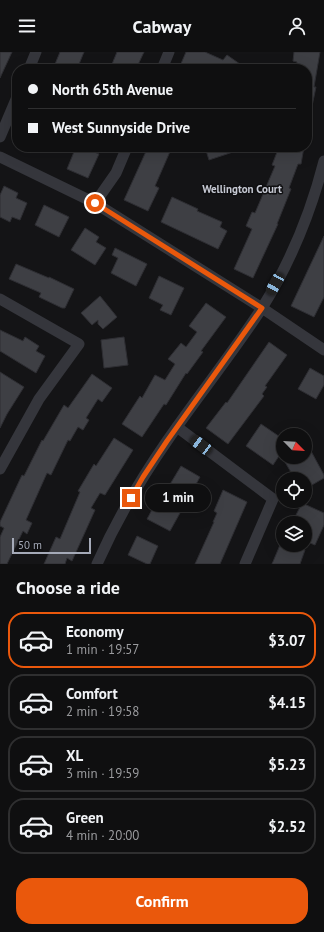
<!DOCTYPE html>
<html lang="en">
<head>
<meta charset="utf-8">
<style>
  :root { --surface:#0f0f10; --page:#181819; --text:#f1f3f6; --muted:#9b9c9f; --line:#2f2f30; --accent:#ea580c }
  body { margin:0; font-family:"PT Sans",sans-serif; background:var(--page); color:var(--text); height:100vh; display:flex; flex-direction:column; font-size:15px; white-space:nowrap }
  * { box-sizing:border-box; margin:0 }
  p { font-size:13px; color:var(--muted) }
  .icon { flex:none; width:22px; height:22px; fill:none; stroke:currentColor; stroke-width:2; stroke-linecap:round; stroke-linejoin:round }
  .map { position:relative; height:512px; overflow:hidden }
  .details { display:flex; flex-direction:column; background:var(--surface); flex:1 }
  .details>* { flex:none }
  .guide { position:absolute; left:12px; top:12px; width:300px; height:88px; border-radius:16px; box-shadow:0 4px 16px #0002,0 0 0 1px var(--line); display:grid; align-content:center; height:88px; padding:0 16px; background:var(--surface) }
  .needle { width:26px; rotate:114deg }
  .tools { position:absolute; left:276px; top:376px; display:grid; gap:8px }
  .tools a { display:grid; place-items:center; width:36px; height:36px; border-radius:50%; background:var(--surface); box-shadow:0 4px 16px #0002,0 0 0 1px var(--line); font-size:20px }
  .scale { position:absolute; left:12px; bottom:10px; width:79px; box-sizing:border-box; padding-left:4px; border:2px solid #a5aab8; border-top:0; font-size:11px; line-height:14px; white-space:nowrap; color:#a5aab8; -webkit-text-stroke:3px #0f0f11; paint-order:stroke }
  .end { position:absolute; width:18px; height:18px; margin:-9px; border:5px solid #ea580c; background:#fff; box-shadow:0 0 0 2px #fff }
  .from { border-radius:50% }
  .bubble { position:absolute; height:28px; border-radius:14px; background:var(--surface); box-shadow:0 4px 16px #0002,0 0 0 1px var(--line); font-size:13px; font-weight:700; line-height:28px; text-align:center }
  .car { position:absolute; width:12px; height:24px; margin:-12px -6px; border-radius:5px; box-shadow:0 0 3px 1px #0007; background:linear-gradient(#222 24%,#8ab4d8 0 40%,#222 0 76%,#8ab4d8 0 86%,#222 0) }
  .guide b { display:flex; align-items:center; gap:14px; height:38px; font-size:15px }
  .guide b+b { border-top:1px solid var(--line) }
  .guide i { width:10px; height:10px; background:var(--text) }
  ul { padding:0; list-style:none }
  li { display:flex; align-items:center; gap:12px; height:56px; margin:0 8px 6px; padding:0 8px; border:2px solid var(--line); border-radius:16px }
  li div { flex:1 }
  li b { display:block; font-size:15px }
  li em { font-style:normal; font-weight:700 }
  li.selected { border-color:var(--accent) }
  li>.icon { width:36px; height:36px; stroke-width:1.5 }
  h2 { padding:0 16px; font-size:18px; line-height:48px }
  .primary-button { display:flex; gap:8px; margin-top:auto; padding:8px 16px }
  .primary-button a { flex:1; height:46px; border-radius:16px; background:var(--accent); color:#fff; font-size:16px; font-weight:700; line-height:46px; text-align:center }
  header { display:flex; justify-content:space-between; align-items:center; height:52px; padding:0 16px; background:var(--surface); font-size:18px; font-weight:700 }
  .map>svg:first-child { display:block }
  .building { fill:#3e3f44; stroke:#2e2e33 }
  .lines { fill:none; stroke-linecap:round; stroke-linejoin:round }
  .minor { stroke:#35363c; stroke-width:11 }
  .route { stroke:#ea580c; stroke-width:5 }
  .labels { text-anchor:middle; dominant-baseline:central; stroke-width:3; stroke-linejoin:round; paint-order:stroke }
  .neighbourhood-label { font-size:11px; font-weight:bold; fill:#c6c9d3; stroke:#0f0f11 }
</style>
</head>
<body>
<header><svg class="icon" aria-label="menu" viewBox="0 0 24 24"><path d="M4 6h16M4 12h16M4 18h16"/></svg>Cabway<svg class="icon" aria-label="person" viewBox="0 0 24 24"><circle cx="12" cy="8" r="4"/><path d="M4 21q1-7 8-7t8 7"/></svg></header>
<div class="map">
<svg width="324" height="512" viewBox="0 0 324 512">
  <rect width="100%" height="100%" fill="#141416"/>
  <!-- building -->
  <g class="building">
    <path d="M 0,0 L 12,0 L 0,26 Z"/>
    <path d="M 60,0 L 84,0 L 77,17 L 53,17 Z"/>
    <path d="M 117,0 L 144,0 L 136,17 L 110,17 Z"/>
    <path d="M 186,0 L 205,0 L 223,8 L 227,3 L 247,17 L 188,17 L 180,14 Z"/>
    <path d="M 294,0 L 320,0 L 314,35 L 316,35 L 311,59 L 307,59 L 307,17 L 296,17 L 297,10 L 293,9 Z"/>
    <path d="M 76,95 L 82,95 L 99,102 L 88,126 L 67,117 Z"/>
    <path d="M 148,95 L 172,95 L 155,134 L 159,136 L 148,159 L 124,148 Z"/>
    <path d="M 205,95 L 244,95 L 245,96 L 209,108 Z"/>
    <path d="M 279,95 L 304,95 L 301,112 L 298,112 L 289,136 L 291,137 L 277,172 L 278,172 L 253,226 L 234,217 L 252,177 L 246,174 L 252,160 L 255,161 L 275,114 L 272,113 Z"/>
    <path d="M 4,134 L 18,141 L 16,146 L 27,151 L 20,168 L 12,165 L 10,170 L 0,165 L 0,143 Z"/>
    <path d="M 172,145 L 198,157 L 197,159 L 222,170 L 220,175 L 227,179 L 218,197 L 161,170 Z"/>
    <path d="M 44,153 L 69,165 L 59,185 L 35,173 Z"/>
    <path d="M 85,176 L 99,185 L 96,190 L 106,196 L 95,213 L 71,198 Z"/>
    <path d="M 324,184 L 324,245 L 314,265 L 291,254 Z"/>
    <path d="M 115,196 L 147,212 L 136,234 L 111,221 L 118,206 L 112,203 Z"/>
    <path d="M 16,212 L 49,226 L 49,225 L 74,237 L 65,256 L 62,256 L 39,245 L 41,241 L 9,227 Z"/>
    <path d="M 159,224 L 184,236 L 171,263 L 160,258 L 163,253 L 149,246 Z"/>
    <path d="M 100,244 L 117,265 L 103,277 L 98,272 L 98,268 L 92,273 L 81,261 Z"/>
    <path d="M 206,251 L 226,265 L 201,299 L 203,300 L 187,322 L 186,321 L 166,353 L 164,352 L 142,385 L 122,372 L 140,344 L 142,346 L 155,323 L 165,328 L 175,312 L 168,307 L 181,291 L 186,295 L 197,280 L 189,274 Z"/>
    <path d="M 0,278 L 23,289 L 25,285 L 39,294 L 36,299 L 45,304 L 36,321 L 0,299 Z"/>
    <path d="M 124,285 L 128,313 L 104,316 L 101,288 Z"/>
    <path d="M 269,290 L 287,303 L 265,334 L 267,335 L 262,342 L 264,344 L 228,392 L 206,376 L 226,350 L 227,351 Z"/>
    <path d="M 310,316 L 324,324 L 324,333 L 316,347 L 298,337 Z"/>
    <path d="M 0,320 L 24,335 L 7,362 L 0,376 Z"/>
    <path d="M 92,322 L 112,336 L 102,350 L 98,347 L 86,366 L 89,368 L 83,378 L 78,375 L 70,389 L 68,388 L 51,423 L 47,421 L 26,468 L 32,471 L 27,482 L 23,479 L 7,512 L 0,512 L 0,485 L 4,476 L 0,474 L 0,470 L 22,423 L 24,424 L 42,388 L 43,389 L 64,353 L 68,356 Z"/>
    <path d="M 261,372 L 283,387 L 283,398 L 273,413 L 246,394 Z"/>
    <path d="M 114,386 L 133,398 L 105,443 L 100,441 L 91,456 L 95,458 L 72,509 L 67,506 L 65,512 L 44,512 L 56,485 L 60,487 L 80,440 L 78,439 L 94,412 L 96,414 Z"/>
    <path d="M 305,388 L 324,423 L 324,426 L 305,437 L 305,427 L 295,427 L 282,405 L 305,405 Z"/>
    <path d="M 181,414 L 200,425 L 170,479 L 147,467 L 160,443 L 163,444 Z"/>
    <path d="M 223,438 L 247,450 L 220,512 L 195,512 L 214,470 L 213,470 L 217,461 L 214,459 Z"/>
    <path d="M 302,451 L 324,461 L 324,473 L 315,493 L 305,489 L 305,471 L 292,471 Z"/>
    <path d="M 137,484 L 158,494 L 150,512 L 147,512 L 128,503 Z"/>
    <path d="M 280,493 L 293,493 L 305,498 L 300,512 L 272,512 Z"/>
  </g>
  <g class="lines">
    <!-- minor -->
    <g class="minor">
      <path d="M 29,17 L 36,0"/>
      <path d="M 162,17 L 169,0"/>
      <path d="M 0,85 L 17,45"/>
      <path d="M 0,105 L 95,151 L 262,256 L 324,298"/>
      <path d="M 95,151 L 116,121 L 127,95"/>
      <path d="M 0,247 L 79,292 L 39,347 L 0,417"/>
      <path d="M 177,375 L 273,447 L 245,512"/>
      <path d="M 97,512 C 116,469 140,428 167,389 C 198,344 232,302 262,256 C 290,211 311,160 324,109"/>
    </g>
  </g>
  <g class="lines">
    <!-- route -->
    <path class="route" d="M 95,151 L 262,256 L 167,389 L 143,425 L 131,446"/>
  </g>
  <g class="labels">
    <!-- neighbourhood labels -->
    <g class="neighbourhood-label">
      <text x="242" y="137">Wellington Court</text>
    </g>
  </g>
</svg>
<div class="tools">
<a><svg class="needle" viewBox="-14 -14 28 28"><path d="M0-13l5 13h-10z" fill="#e53935"/><path d="M0 13l5-13h-10z" fill="#9b9c9f"/></svg></a>
<a><svg class="icon" aria-label="locate" viewBox="0 0 24 24"><circle cx="12" cy="12" r="6"/><path d="M12 2v4M12 18v4M2 12h4M18 12h4"/></svg></a>
<a><svg class="icon" aria-label="layers" viewBox="0 0 24 24"><path d="M12 4l9 5-9 5-9-5zM3 14l9 5 9-5"/></svg></a>
</div>
<div class="scale">50 m</div>
<i class="end from" style="left:95px;top:151px"></i>
<i class="end" style="left:131px;top:446px"></i>
<div class="bubble" style="left:145px;top:432px;width:66px">1 min</div>
<i class="car" style="left:275px;top:232px;rotate:209deg"></i>
<i class="car" style="left:201px;top:393px;rotate:307deg"></i>
<div class="guide">
<b><i class="from"></i>North 65th Avenue</b>
<b><i></i>West Sunnyside Drive</b>
</div>
</div>
<section class="details">
<h2>Choose a ride</h2>
<ul>
<li class="selected"><svg class="icon" aria-label="car" viewBox="0 0 24 24"><path d="M5 17H2v-5l4-1 3-4h7l3 4 3 1v5h-3M9 17h6M6 11h13"/><circle cx="7" cy="17" r="2"/><circle cx="17" cy="17" r="2"/></svg><div><b>Economy</b><p>1 min · 19:57</p></div><em>$3.07</em></li>
<li><svg class="icon" aria-label="car" viewBox="0 0 24 24"><path d="M5 17H2v-5l4-1 3-4h7l3 4 3 1v5h-3M9 17h6M6 11h13"/><circle cx="7" cy="17" r="2"/><circle cx="17" cy="17" r="2"/></svg><div><b>Comfort</b><p>2 min · 19:58</p></div><em>$4.15</em></li>
<li><svg class="icon" aria-label="car" viewBox="0 0 24 24"><path d="M5 17H2v-5l4-1 3-4h7l3 4 3 1v5h-3M9 17h6M6 11h13"/><circle cx="7" cy="17" r="2"/><circle cx="17" cy="17" r="2"/></svg><div><b>XL</b><p>3 min · 19:59</p></div><em>$5.23</em></li>
<li><svg class="icon" aria-label="car" viewBox="0 0 24 24"><path d="M5 17H2v-5l4-1 3-4h7l3 4 3 1v5h-3M9 17h6M6 11h13"/><circle cx="7" cy="17" r="2"/><circle cx="17" cy="17" r="2"/></svg><div><b>Green</b><p>4 min · 20:00</p></div><em>$2.52</em></li>
</ul>
<div class="primary-button"><a>Confirm</a></div>
</section>
</body>
</html>
